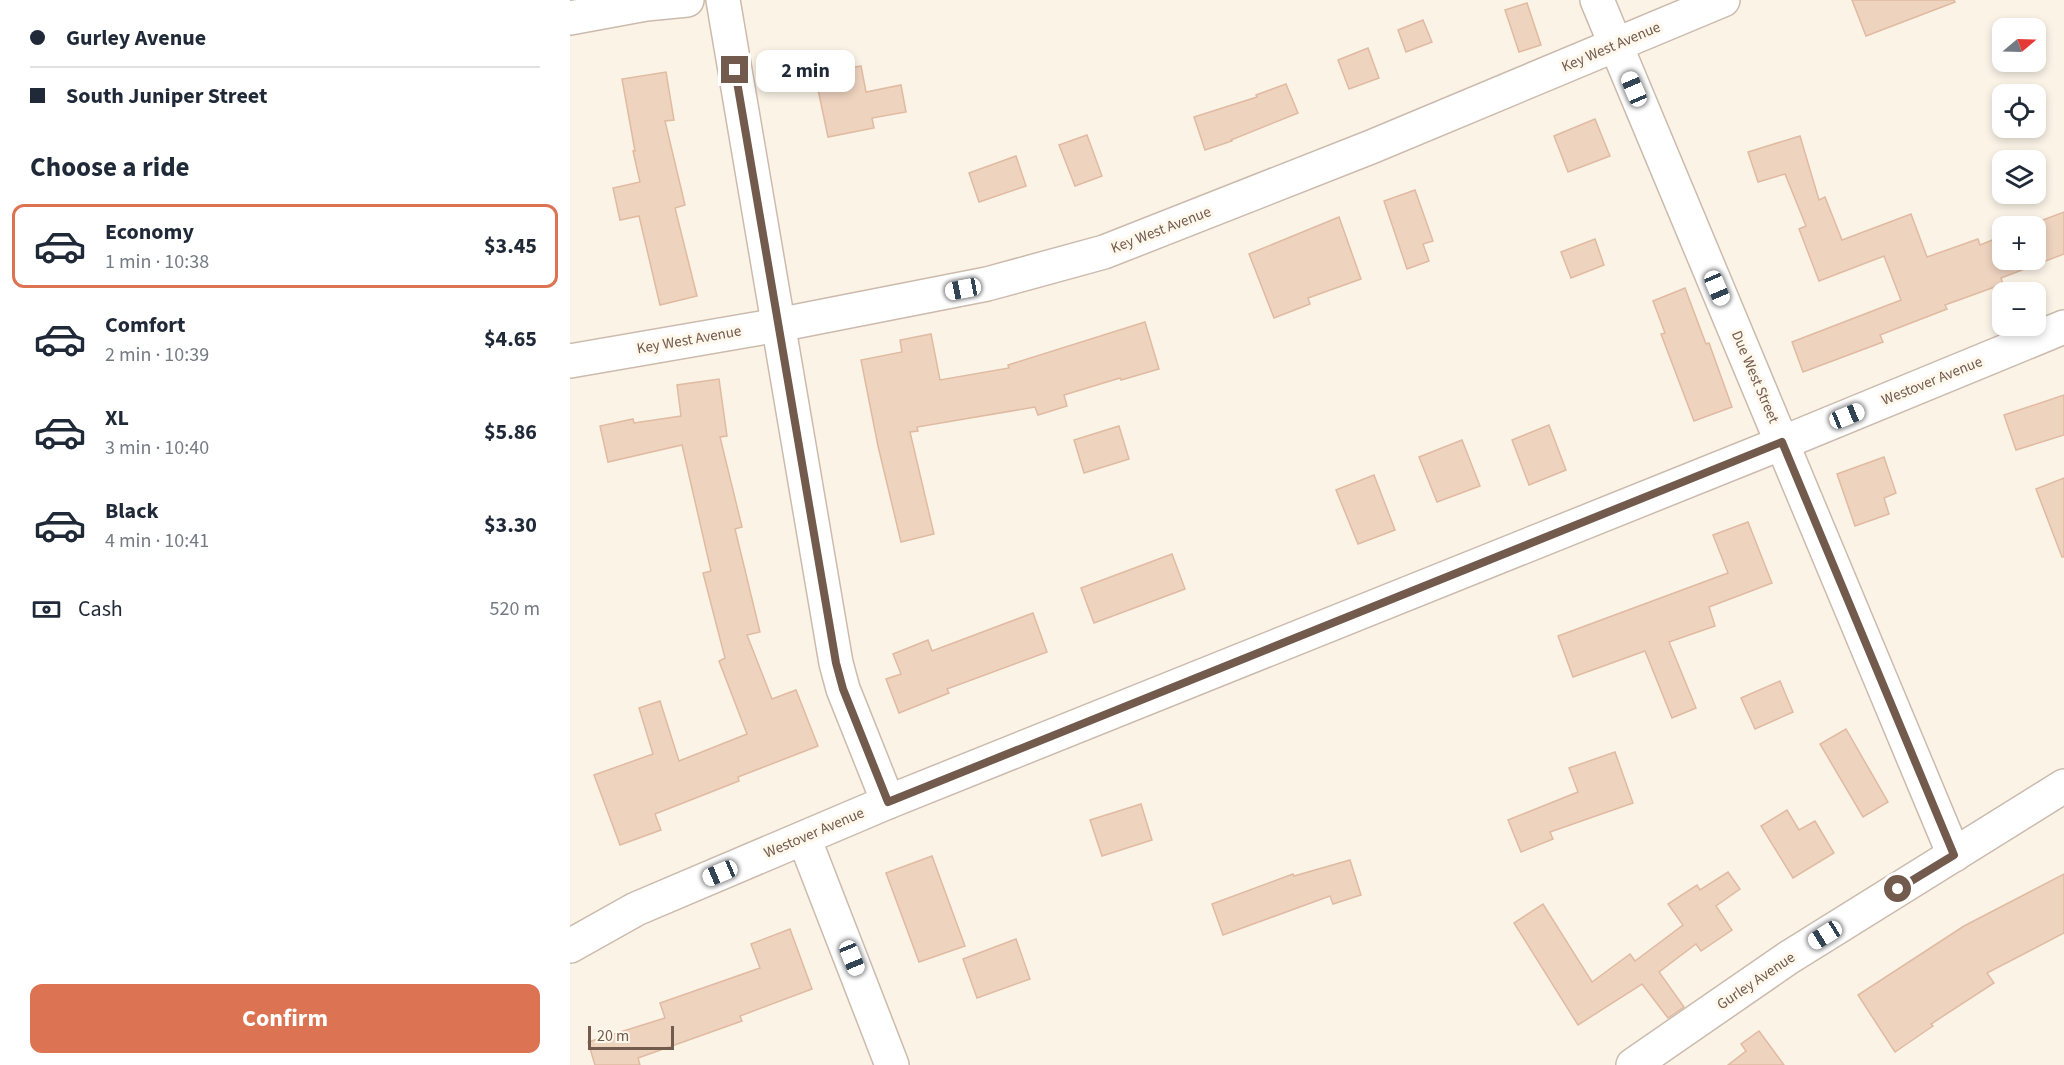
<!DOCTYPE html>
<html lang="en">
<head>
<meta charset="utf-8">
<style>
  :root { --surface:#fff; --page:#f2f2f3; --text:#1f2937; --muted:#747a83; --line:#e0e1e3; --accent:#dc7453 }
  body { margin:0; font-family:"Source Sans 3",sans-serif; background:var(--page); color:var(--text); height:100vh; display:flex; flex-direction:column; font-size:22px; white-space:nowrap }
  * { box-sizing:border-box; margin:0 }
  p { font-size:20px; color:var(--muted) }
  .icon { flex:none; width:33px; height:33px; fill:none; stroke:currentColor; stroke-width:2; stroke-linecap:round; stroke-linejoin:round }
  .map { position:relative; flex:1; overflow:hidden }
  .drawer { display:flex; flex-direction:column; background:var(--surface); width:570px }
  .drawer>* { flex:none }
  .banner { display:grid; align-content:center; height:132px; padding:0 30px; background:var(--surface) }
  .needle { width:39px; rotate:71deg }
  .controls { position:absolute; left:1422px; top:18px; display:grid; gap:12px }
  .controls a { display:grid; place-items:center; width:54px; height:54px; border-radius:12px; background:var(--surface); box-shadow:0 3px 9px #0003; font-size:30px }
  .scale { position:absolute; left:18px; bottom:15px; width:86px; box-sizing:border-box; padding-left:6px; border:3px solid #725a4c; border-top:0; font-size:16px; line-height:21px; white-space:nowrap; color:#725a4c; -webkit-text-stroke:4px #fef7ec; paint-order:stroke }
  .end { position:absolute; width:27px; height:27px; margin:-14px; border:8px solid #725a4c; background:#fff; box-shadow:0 0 0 3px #fff }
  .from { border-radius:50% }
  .bubble { position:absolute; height:42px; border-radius:12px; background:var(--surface); box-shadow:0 3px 9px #0003; font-size:20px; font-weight:700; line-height:42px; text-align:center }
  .car { position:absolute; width:18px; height:36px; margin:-18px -9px; border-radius:8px; box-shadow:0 0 4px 2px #0007; background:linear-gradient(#fff 24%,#345 0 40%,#fff 0 76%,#345 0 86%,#fff 0) }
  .banner b { display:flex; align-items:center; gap:21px; height:57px; font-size:22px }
  .banner b+b { border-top:2px solid var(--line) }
  .banner i { width:15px; height:15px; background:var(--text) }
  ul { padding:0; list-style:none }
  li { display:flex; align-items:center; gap:18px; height:84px; margin:0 12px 9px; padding:0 18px; border:3px solid transparent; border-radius:12px }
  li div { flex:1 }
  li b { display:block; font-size:22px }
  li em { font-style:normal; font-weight:700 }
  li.on { border-color:var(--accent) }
  li>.icon { width:54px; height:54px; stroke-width:1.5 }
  h2 { padding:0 30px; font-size:27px; line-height:72px }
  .pay { display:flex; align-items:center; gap:15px; height:66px; padding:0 30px; font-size:22px }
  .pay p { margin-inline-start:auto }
  .cta { display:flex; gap:12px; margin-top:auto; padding:12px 30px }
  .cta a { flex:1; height:69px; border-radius:12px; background:var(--accent); color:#fff; font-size:24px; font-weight:700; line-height:69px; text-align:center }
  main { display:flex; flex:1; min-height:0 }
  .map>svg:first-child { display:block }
  .building { fill:#eed3bf; stroke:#e0baa1; stroke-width:1.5 }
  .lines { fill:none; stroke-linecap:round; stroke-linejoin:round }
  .minor-casing { stroke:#ccbbad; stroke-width:36 }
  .minor { stroke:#fff; stroke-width:33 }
  .route { stroke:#725a4c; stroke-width:8 }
  .labels { text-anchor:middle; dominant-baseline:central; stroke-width:6; stroke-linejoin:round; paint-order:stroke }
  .street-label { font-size:15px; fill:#725a4c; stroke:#fef7ec }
</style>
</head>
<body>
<main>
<section class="drawer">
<div class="banner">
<b><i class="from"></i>Gurley Avenue</b>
<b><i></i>South Juniper Street</b>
</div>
<h2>Choose a ride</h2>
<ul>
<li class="on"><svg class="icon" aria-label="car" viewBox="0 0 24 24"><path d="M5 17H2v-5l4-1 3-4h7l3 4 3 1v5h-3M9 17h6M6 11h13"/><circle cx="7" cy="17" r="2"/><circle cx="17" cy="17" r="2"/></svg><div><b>Economy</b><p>1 min · 10:38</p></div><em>$3.45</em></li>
<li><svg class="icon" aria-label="car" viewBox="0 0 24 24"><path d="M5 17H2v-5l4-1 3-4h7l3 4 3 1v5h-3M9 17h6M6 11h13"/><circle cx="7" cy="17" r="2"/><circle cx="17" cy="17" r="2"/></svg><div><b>Comfort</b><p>2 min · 10:39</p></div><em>$4.65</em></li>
<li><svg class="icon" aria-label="car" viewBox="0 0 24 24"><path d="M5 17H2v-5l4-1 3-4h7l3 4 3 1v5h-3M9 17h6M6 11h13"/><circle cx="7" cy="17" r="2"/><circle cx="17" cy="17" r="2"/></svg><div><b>XL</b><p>3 min · 10:40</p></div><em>$5.86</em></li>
<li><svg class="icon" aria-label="car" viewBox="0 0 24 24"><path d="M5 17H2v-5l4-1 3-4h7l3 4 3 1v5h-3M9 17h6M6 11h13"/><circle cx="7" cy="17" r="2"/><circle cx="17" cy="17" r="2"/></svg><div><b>Black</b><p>4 min · 10:41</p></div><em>$3.30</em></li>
</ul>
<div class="pay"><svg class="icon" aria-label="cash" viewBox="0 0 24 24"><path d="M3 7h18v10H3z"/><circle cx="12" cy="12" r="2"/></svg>Cash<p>520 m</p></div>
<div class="cta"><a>Confirm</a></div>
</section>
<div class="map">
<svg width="1494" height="1065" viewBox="0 0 1494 1065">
  <rect width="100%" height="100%" fill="#fbf3e6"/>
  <!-- building -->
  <g class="building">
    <path d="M 1282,0 L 1384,0 L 1385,2 L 1296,36 Z"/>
    <path d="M 957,3 L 971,45 L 949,52 L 935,10 Z"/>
    <path d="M 853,20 L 862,42 L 836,52 L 828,30 Z"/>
    <path d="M 798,48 L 809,78 L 779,89 L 768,60 Z"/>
    <path d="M 291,66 L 296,92 L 331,85 L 336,112 L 302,118 L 304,128 L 258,137 L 245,75 Z"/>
    <path d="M 96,72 L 104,120 L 95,121 L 115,205 L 105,208 L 127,296 L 90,305 L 69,216 L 50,220 L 43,188 L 70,182 L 63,151 L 65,151 L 52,79 Z"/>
    <path d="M 716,84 L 728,113 L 661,140 L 662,141 L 635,150 L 624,117 L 687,97 L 686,95 Z"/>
    <path d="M 1025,119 L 1040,156 L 998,172 L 984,136 Z"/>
    <path d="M 517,135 L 532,176 L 505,186 L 489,145 Z"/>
    <path d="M 1230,136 L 1249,200 L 1255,197 L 1272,240 L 1341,214 L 1357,257 L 1408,239 L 1410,245 L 1432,236 L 1432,260 L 1466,260 L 1466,226 L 1457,226 L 1494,212 L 1494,254 L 1431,278 L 1433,284 L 1375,305 L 1377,309 L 1310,335 L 1313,342 L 1233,372 L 1222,342 L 1331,300 L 1314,256 L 1249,281 L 1229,229 L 1236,226 L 1215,174 L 1188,182 L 1178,152 Z"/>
    <path d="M 446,156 L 456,186 L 409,202 L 399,173 Z"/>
    <path d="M 845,190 L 863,241 L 853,244 L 859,261 L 837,269 L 814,201 Z"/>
    <path d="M 769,217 L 791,279 L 738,298 L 740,304 L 704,318 L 679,254 Z"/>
    <path d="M 1025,239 L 1034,265 L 1001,278 L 991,252 Z"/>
    <path d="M 1115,288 L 1136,344 L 1139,343 L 1162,407 L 1124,421 L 1091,334 L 1095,333 L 1083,301 Z"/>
    <path d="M 575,322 L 589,369 L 551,380 L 550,378 L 494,395 L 497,406 L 468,415 L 465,407 L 347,427 L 348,431 L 340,432 L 364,534 L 331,542 L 308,446 L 291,360 L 332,352 L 330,340 L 361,334 L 370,380 L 439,368 L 438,365 Z"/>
    <path d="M 149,379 L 157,436 L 150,437 L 172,527 L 165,529 L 190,632 L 177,635 L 202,699 L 226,690 L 248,746 L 168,777 L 169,781 L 85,814 L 91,830 L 50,845 L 24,775 L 83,754 L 69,708 L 90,701 L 109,761 L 177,734 L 149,661 L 155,658 L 133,573 L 141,571 L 112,445 L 38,462 L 30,426 L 63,419 L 64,423 L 111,416 L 107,385 Z"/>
    <path d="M 1494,395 L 1494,435 L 1446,450 L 1434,415 Z"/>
    <path d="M 979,425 L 996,470 L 959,485 L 942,440 Z"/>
    <path d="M 549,426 L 559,459 L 514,473 L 504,440 Z"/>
    <path d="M 892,440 L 910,486 L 867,502 L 849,457 Z"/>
    <path d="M 1314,457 L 1326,493 L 1314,498 L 1319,514 L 1285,526 L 1267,474 Z"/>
    <path d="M 804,475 L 825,530 L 788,544 L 766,490 Z"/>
    <path d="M 1494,478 L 1494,557 L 1492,557 L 1466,489 Z"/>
    <path d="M 1178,522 L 1202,583 L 1139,607 L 1145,626 L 1099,642 L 1126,708 L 1102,718 L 1075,651 L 1003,677 L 988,636 L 1158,573 L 1143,535 Z"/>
    <path d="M 602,554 L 615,589 L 524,623 L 511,588 Z"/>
    <path d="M 463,613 L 477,652 L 377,689 L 379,693 L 329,713 L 316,679 L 331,674 L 323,654 L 358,640 L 362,651 Z"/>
    <path d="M 1210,681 L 1223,712 L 1185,729 L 1171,698 Z"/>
    <path d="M 1276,729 L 1318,802 L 1293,817 L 1250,744 Z"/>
    <path d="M 1045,752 L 1063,803 L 980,832 L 983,839 L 951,852 L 938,820 L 1008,792 L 999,768 Z"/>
    <path d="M 571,804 L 582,840 L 532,856 L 520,820 Z"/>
    <path d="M 1217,810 L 1229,830 L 1245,821 L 1264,853 L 1223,878 L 1191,826 Z"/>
    <path d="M 362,856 L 395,946 L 349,962 L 316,873 Z"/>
    <path d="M 780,860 L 791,895 L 763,904 L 760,896 L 653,935 L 642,904 L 723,874 L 724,876 Z"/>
    <path d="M 1158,872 L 1170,889 L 1146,906 L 1162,930 L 1131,951 L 1126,944 L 1089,972 L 1114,1007 L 1098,1018 L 1072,984 L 1008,1025 L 944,923 L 973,904 L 1022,982 L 1060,954 L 1065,961 L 1113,925 L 1098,904 L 1127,885 L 1130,890 Z"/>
    <path d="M 1494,874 L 1494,933 L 1417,973 L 1424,983 L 1361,1024 L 1363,1026 L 1325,1052 L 1288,995 L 1394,926 Z"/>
    <path d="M 220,929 L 242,989 L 170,1016 L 172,1021 L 68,1058 L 70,1065 L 25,1065 L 18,1042 L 95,1018 L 90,1003 L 190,968 L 181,944 Z"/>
    <path d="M 446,939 L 460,979 L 407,998 L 393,959 Z"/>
    <path d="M 1189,1031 L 1214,1065 L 1158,1065 L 1176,1051 L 1171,1044 Z"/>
  </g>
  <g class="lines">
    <!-- minor casing -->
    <g class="minor-casing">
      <g id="minor">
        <path d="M 153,0 L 266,663 L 273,689 L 318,802"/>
        <path d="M 1027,0 L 1384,855"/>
        <path d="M 0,18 L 76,4 L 117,0"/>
        <path d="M 0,361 L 208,325 L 417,284 L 534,252 L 801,147 L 1153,0"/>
        <path d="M 234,838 L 322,1065"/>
        <path d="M 0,946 L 66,909 L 318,802 L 1212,443 L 1494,327"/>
        <path d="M 1063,1065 L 1218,958 L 1494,786"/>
      </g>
    </g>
    <!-- minor -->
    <use href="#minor" class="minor"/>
  </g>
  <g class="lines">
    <!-- route -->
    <path class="route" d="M 165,70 L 266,663 L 273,689 L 318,802 L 1212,442 L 1384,855 L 1328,889"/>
  </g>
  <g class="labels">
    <!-- street labels -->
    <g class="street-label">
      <text transform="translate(1041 47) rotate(-23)">Key West Avenue</text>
      <text transform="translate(591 230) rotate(-21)">Key West Avenue</text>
      <text transform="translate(119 340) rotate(-10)">Key West Avenue</text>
      <text transform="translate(1185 377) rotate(67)">Due West Street</text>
      <text transform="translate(1362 381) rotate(-22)">Westover Avenue</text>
      <text transform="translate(244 833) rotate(-23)">Westover Avenue</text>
      <text transform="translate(1186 981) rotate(-34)">Gurley Avenue</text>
    </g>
  </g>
</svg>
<div class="controls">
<a><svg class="needle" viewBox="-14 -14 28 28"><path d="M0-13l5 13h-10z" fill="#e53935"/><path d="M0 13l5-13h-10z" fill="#747a83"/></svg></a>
<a><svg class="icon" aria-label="locate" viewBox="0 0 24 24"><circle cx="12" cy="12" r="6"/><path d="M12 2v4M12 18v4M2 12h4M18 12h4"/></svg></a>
<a><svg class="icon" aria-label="layers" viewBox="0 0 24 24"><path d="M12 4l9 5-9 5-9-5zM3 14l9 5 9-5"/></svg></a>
<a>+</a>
<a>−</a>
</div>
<div class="scale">20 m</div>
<i class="end from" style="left:1328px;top:889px"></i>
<i class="end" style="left:165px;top:70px"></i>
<div class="bubble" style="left:186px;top:50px;width:99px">2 min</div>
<i class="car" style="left:1064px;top:89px;rotate:337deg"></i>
<i class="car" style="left:1147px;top:288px;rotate:157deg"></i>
<i class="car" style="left:393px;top:289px;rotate:259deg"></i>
<i class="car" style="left:1277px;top:416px;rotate:68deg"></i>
<i class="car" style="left:150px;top:873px;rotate:247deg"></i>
<i class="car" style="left:1255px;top:935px;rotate:238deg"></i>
<i class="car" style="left:282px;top:958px;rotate:158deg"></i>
</div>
</main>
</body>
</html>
